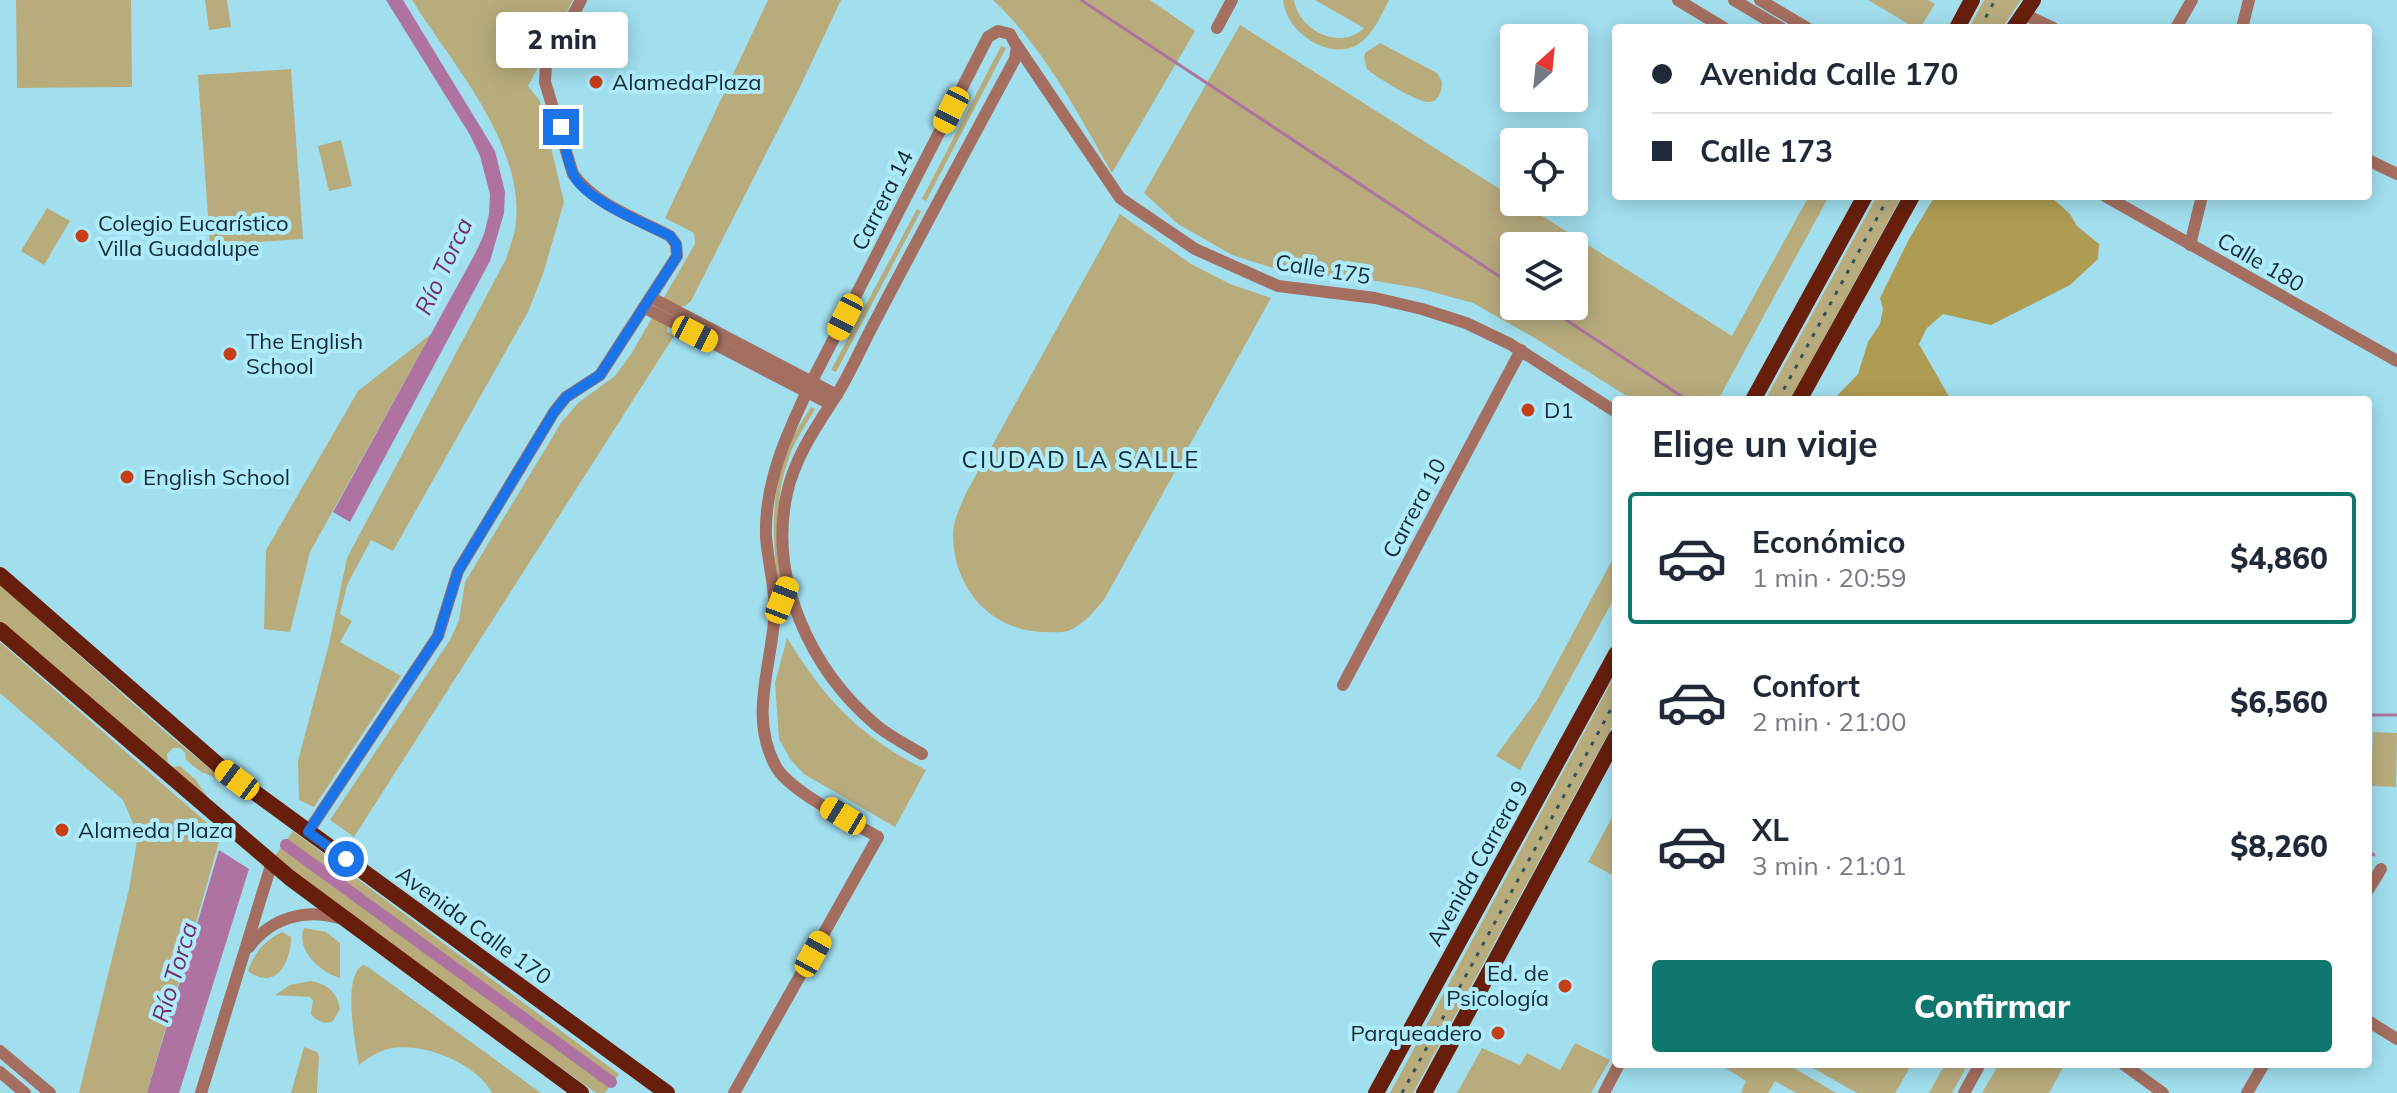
<!DOCTYPE html>
<html lang="es">
<head>
<meta charset="utf-8">
<style>
  :root { --surface:#fff; --page:#f2f2f3; --text:#1f2937; --muted:#747a83; --line:#e0e1e3; --accent:#0f766e }
  body { margin:0; font-family:Mulish,sans-serif; background:var(--page); color:var(--text); height:100vh; display:flex; flex-direction:column; font-size:30px; white-space:nowrap }
  * { box-sizing:border-box; margin:0 }
  p { font-size:26px; color:var(--muted) }
  .icon { flex:none; width:44px; height:44px; fill:none; stroke:currentColor; stroke-width:2; stroke-linecap:round; stroke-linejoin:round }
  .map { position:relative; flex:1; overflow:hidden }
  .panel { position:absolute; left:1612px; top:396px; width:760px; height:672px; display:flex; flex-direction:column; background:var(--surface); border-radius:8px; box-shadow:0 4px 20px #0003 }
  .panel>* { flex:none }
  .banner { position:absolute; left:1612px; top:24px; width:760px; height:176px; border-radius:8px; box-shadow:0 4px 20px #0003; display:grid; align-content:center; height:176px; padding:0 40px; background:var(--surface) }
  .needle { width:52px; rotate:27deg }
  .buttons { position:absolute; left:1500px; top:24px; display:grid; gap:16px }
  .buttons a { display:grid; place-items:center; width:88px; height:88px; border-radius:8px; background:var(--surface); box-shadow:0 4px 20px #0003; font-size:40px }
  .end { position:absolute; width:36px; height:36px; margin:-18px; border:10px solid #1a73e8; background:#fff; box-shadow:0 0 0 4px #fff }
  .from { border-radius:50% }
  .bubble { position:absolute; height:56px; border-radius:8px; background:var(--surface); box-shadow:0 4px 20px #0003; font-size:26px; font-weight:800; line-height:56px; text-align:center }
  .car { position:absolute; width:24px; height:48px; margin:-24px -12px; border-radius:10px; box-shadow:0 0 6px 2px #0007; background:linear-gradient(#f5c518 24%,#345 0 40%,#f5c518 0 76%,#345 0 86%,#f5c518 0) }
  .banner b { display:flex; align-items:center; gap:28px; height:76px; font-size:30px }
  .banner b+b { border-top:2px solid var(--line) }
  .banner i { width:20px; height:20px; background:var(--text) }
  ul { padding:0; list-style:none }
  li { display:flex; align-items:center; gap:24px; height:132px; margin:0 16px 12px; padding:0 24px; border:4px solid transparent; border-radius:8px }
  li div { flex:1 }
  li b { display:block; font-size:30px }
  li em { font-style:normal; font-weight:800 }
  li.active { border-color:var(--accent) }
  li>.icon { width:72px; height:72px; stroke-width:1.5 }
  h2 { padding:0 40px; font-size:36px; line-height:96px }
  .action { display:flex; gap:16px; margin-top:auto; padding:16px 40px }
  .action a { flex:1; height:92px; border-radius:8px; background:var(--accent); color:#fff; font-size:32px; font-weight:800; line-height:92px; text-align:center }
  .map>svg:first-child { display:block }
  .green { fill:#b8ac7d; fill-rule:evenodd }
  .forest { fill:#af9c53 }
  .water { fill:#ae73a0 }
  .lines { fill:none; stroke-linecap:round; stroke-linejoin:round }
  .stream { stroke:#ae73a0; stroke-width:3 }
  .canal { stroke:#ae73a0; stroke-width:12 }
  .minor { stroke:#a46f61; stroke-width:12 }
  .major { stroke:#671f0c; stroke-width:16 }
  .rail { stroke:#32535c; stroke-width:3; stroke-dasharray:4 8; stroke-linecap:butt }
  .route { stroke:#1a73e8; stroke-width:10 }
  .poi-dot { fill:#c73e17; stroke:#aeecfd; stroke-width:3 }
  .labels { text-anchor:middle; dominant-baseline:central; stroke-width:8; stroke-linejoin:round; paint-order:stroke }
  .poi-label { font-size:22px; fill:#122b32; stroke:#aeecfd; text-anchor:start }
  .street-label { font-size:22px; fill:#122b32; stroke:#aeecfd }
  .water-label { font-size:24px; font-style:italic; fill:#762d68; stroke:#aeecfd }
  .neighbourhood-label { font-size:24px; letter-spacing:2px; fill:#122b32; stroke:#aeecfd }
</style>
</head>
<body>
<div class="map">
<svg width="2397" height="1093" viewBox="0 0 2397 1093">
  <rect width="100%" height="100%" fill="#a1dfef"/>
  <!-- green -->
  <g class="green">
    <path d="M 16,0 L 131,0 L 132,87 L 17,88 Z"/>
    <path d="M 205,0 L 227,0 L 231,27 L 209,30 Z"/>
    <path d="M 412,0 L 573,0 L 528,86 L 540,101 L 564,202 L 543,274 L 528,312 L 393,551 L 371,540 L 347,585 L 340,614 L 352,621 L 340,642 L 401,676 L 314,807 L 299,800 L 298,761 L 329,644 L 347,558 L 506,259 C 509,249 513,239 515,230 C 528,147 453,66 412,0 Z"/>
    <path d="M 768,0 L 841,0 L 800,87 L 691,301 L 685,306 L 673,307 L 668,312 L 667,332 L 674,336 L 354,837 L 330,820 L 450,640 L 459,620 L 465,582 L 561,423 L 578,403 L 615,376 L 631,354 L 695,244 L 694,233 L 665,218 Z"/>
    <path d="M 993,0 L 1150,0 L 1195,31 L 1112,173 C 1077,112 1045,49 993,0 Z"/>
    <path d="M 1283,0 L 1294,0 C 1299,31 1341,51 1364,28 L 1315,0 L 1389,0 C 1381,15 1374,33 1360,43 C 1331,63 1286,33 1283,0 Z"/>
    <path d="M 1868,0 L 1928,0 L 1935,4 L 1920,28 L 1915,28 Z"/>
    <path d="M 1984,0 L 2021,0 L 2002,28 L 1969,28 Z"/>
    <path d="M 1240,25 L 1514,198 L 1514,202 L 1520,202 L 1732,336 L 1809,196 L 1829,196 L 1718,400 L 1633,400 L 1533,337 L 1473,303 L 1418,288 L 1363,279 L 1288,273 L 1232,255 L 1178,224 L 1144,193 ZM 1514,246 L 1574,246 L 1574,306 L 1514,306 Z"/>
    <path d="M 1380,43 L 1437,73 L 1442,82 C 1442,90 1439,101 1430,102 C 1419,104 1376,77 1367,69 L 1364,58 L 1365,53 Z"/>
    <path d="M 1001,46 L 1006,48 L 926,201 L 922,199 Z"/>
    <path d="M 291,69 L 303,239 L 210,245 L 198,75 Z"/>
    <path d="M 341,140 L 352,186 L 329,191 L 318,146 Z"/>
    <path d="M 1877,196 L 1902,196 L 1790,400 L 1765,400 Z"/>
    <path d="M 47,208 L 70,221 L 44,265 L 21,251 Z"/>
    <path d="M 917,209 L 921,211 L 836,372 L 831,370 Z"/>
    <path d="M 1120,214 L 1191,264 L 1230,284 L 1271,298 L 1105,598 C 1094,612 1084,624 1068,631 C 1060,633 1052,632 1043,632 C 990,630 953,588 953,534 C 953,521 961,505 966,493 Z"/>
    <path d="M 431,334 L 310,552 L 290,632 L 264,629 L 266,550 L 358,391 Z"/>
    <path d="M 811,407 L 815,409 C 808,422 799,434 793,447 C 774,491 776,537 783,582 L 778,583 C 772,537 770,490 789,446 C 794,433 803,420 811,407 Z"/>
    <path d="M 1616,553 L 1616,595 L 1520,770 L 1496,756 L 1537,700 Z"/>
    <path d="M 0,585 L 163,730 L 225,781 L 201,772 L 186,760 L 185,752 L 180,748 L 173,748 L 167,754 L 168,764 L 174,767 L 180,766 L 196,780 L 212,804 L 0,622 Z"/>
    <path d="M 787,638 C 826,701 860,737 926,770 L 895,827 L 804,774 L 790,759 L 779,739 L 775,683 Z"/>
    <path d="M 0,642 L 221,835 L 147,1093 L 79,1093 L 129,889 L 138,835 L 123,800 L 0,693 Z"/>
    <path d="M 1616,673 L 1616,719 L 1413,1093 L 1390,1093 Z"/>
    <path d="M 2373,732 L 2397,733 L 2396,787 L 2371,786 Z"/>
    <path d="M 1616,810 L 1616,877 L 1588,862 Z"/>
    <path d="M 293,831 L 619,1074 L 605,1093 L 596,1093 L 335,904 L 275,856 Z"/>
    <path d="M 304,928 L 326,932 L 340,943 L 340,978 C 321,973 295,950 304,928 Z"/>
    <path d="M 282,932 L 291,937 C 291,962 276,992 248,971 C 254,953 265,940 282,932 Z"/>
    <path d="M 363,965 L 368,967 L 541,1093 L 492,1093 C 476,1063 425,1043 392,1048 C 380,1050 369,1057 359,1065 C 355,1044 342,976 363,965 Z"/>
    <path d="M 310,981 C 328,984 337,992 340,1009 L 333,1021 C 325,1025 316,1021 311,1014 L 313,1000 L 310,997 L 275,995 L 290,985 Z"/>
    <path d="M 1575,1043 L 1610,1060 L 1591,1093 L 1457,1093 L 1482,1048 L 1520,1065 L 1527,1053 L 1560,1070 Z"/>
    <path d="M 304,1047 L 317,1052 L 319,1056 L 317,1091 L 317,1093 L 291,1093 Z"/>
    <path d="M 1719,1064 L 1787,1064 L 1836,1093 L 1796,1093 L 1775,1081 L 1768,1093 L 1741,1093 L 1746,1081 Z"/>
    <path d="M 1806,1064 L 1912,1064 L 1895,1093 L 1857,1093 Z"/>
    <path d="M 1945,1064 L 1968,1064 L 1952,1093 L 1929,1093 Z"/>
    <path d="M 1999,1064 L 2065,1064 L 2049,1093 L 1982,1093 Z"/>
  </g>
  <!-- forest -->
  <path class="forest" d="M 1935,196 L 2050,196 L 2070,214 L 2077,226 L 2099,244 L 2098,259 L 2070,285 L 1991,325 L 1943,314 L 1927,328 L 1919,344 L 1951,400 L 1833,400 L 1858,374 L 1868,342 L 1880,324 L 1883,309 L 1880,298 L 1909,239 Z"/>
  <!-- water -->
  <g class="water">
    <path d="M 386,0 L 403,0 L 495,151 L 505,192 L 504,213 L 490,261 L 350,522 L 333,512 L 476,252 L 484,234 L 489,214 L 490,194 L 480,156 L 470,135 Z"/>
    <path d="M 219,850 L 249,869 L 179,1093 L 147,1093 Z"/>
  </g>
  <g class="lines">
    <!-- stream -->
    <g class="stream">
      <path d="M 1081,0 L 1514,286"/>
      <path d="M 1545,306 L 1687,400"/>
      <path d="M 2368,715 L 2397,715"/>
      <path d="M 2368,851 L 2374,855"/>
    </g>
    <!-- canal -->
    <path class="canal" d="M 286,845 L 611,1082"/>
    <!-- minor -->
    <g class="minor">
      <path d="M 1678,0 L 1724,28"/>
      <path d="M 1734,0 L 1781,28"/>
      <path d="M 1760,0 L 1807,28"/>
      <path d="M 2024,14 L 2053,28"/>
      <path d="M 1217,28 L 1232,0"/>
      <path d="M 2176,28 L 2192,0"/>
      <path d="M 2242,28 L 2249,0"/>
      <path d="M 1016,44 L 1120,198 L 1195,249 L 1278,286 L 1375,298 L 1422,309 L 1466,323 L 1510,344 L 1616,412"/>
      <path d="M 2368,160 L 2397,174"/>
      <path d="M 2105,196 L 2397,361"/>
      <path d="M 2190,245 L 2202,196"/>
      <path d="M 652,298 L 837,395"/>
      <path d="M 645,308 L 830,404"/>
      <path d="M 1343,685 L 1521,350"/>
      <path d="M 308,832 L 438,636 L 458,571 L 554,412 L 566,397 L 600,375 L 677,256 L 676,244 L 670,236 C 638,219 595,205 573,174 L 545,82 L 546,66 L 581,0"/>
      <path d="M 2368,890 L 2381,869"/>
      <path d="M 249,947 C 271,918 305,908 339,918"/>
      <path d="M 2368,1021 L 2397,1039"/>
      <path d="M 0,1051 L 50,1093"/>
      <path d="M 2123,1064 L 2163,1093"/>
      <path d="M 0,1072 L 25,1093"/>
      <path d="M 201,1093 L 272,862"/>
      <path d="M 734,1093 L 878,837 C 851,821 788,791 775,765 C 750,718 770,670 774,621 C 777,594 768,564 766,537 C 764,481 789,429 812,381 L 988,37 L 998,31 L 1010,34 L 1017,47 L 1015,59 C 967,148 919,237 872,327 C 860,350 850,374 836,396 C 816,427 795,457 787,493 C 768,579 811,670 876,725 C 889,736 907,745 922,754"/>
      <path d="M 1604,1093 L 1619,1064"/>
      <path d="M 1964,1093 L 1980,1064"/>
      <path d="M 2247,1093 L 2264,1064"/>
    </g>
    <!-- major -->
    <g class="major">
      <path d="M 1957,28 L 1972,0"/>
      <path d="M 2014,28 L 2033,0"/>
      <path d="M 1753,400 L 1865,196"/>
      <path d="M 1799,400 L 1912,196"/>
      <path d="M 0,575 L 224,770 L 667,1093"/>
      <path d="M 0,630 L 290,878 L 581,1093"/>
      <path d="M 1376,1093 L 1616,654"/>
      <path d="M 1424,1093 L 1616,737"/>
    </g>
    <!-- rail -->
    <g class="rail">
      <path d="M 1980,28 L 1995,0"/>
      <path d="M 1778,400 L 1889,196"/>
      <path d="M 1402,1093 L 1616,700"/>
    </g>
  </g>
  <g class="lines">
    <!-- route -->
    <path class="route" d="M 346,859 L 308,832 L 438,636 L 458,571 L 554,412 L 566,397 L 600,375 L 677,256 L 676,244 L 670,236 C 644,223 587,201 574,176 C 567,162 565,142 561,127"/>
  </g>
  <!-- markers -->
  <g class="poi-dot">
    <circle cx="596" cy="82" r="8"/>
    <circle cx="82" cy="236" r="8"/>
    <circle cx="230" cy="354" r="8"/>
    <circle cx="1528" cy="410" r="8"/>
    <circle cx="127" cy="477" r="8"/>
    <circle cx="62" cy="830" r="8"/>
    <circle cx="1565" cy="986" r="8"/>
    <circle cx="1498" cy="1033" r="8"/>
  </g>
  <g class="labels">
    <!-- poi labels -->
    <g class="poi-label">
      <text x="612" y="82">AlamedaPlaza</text>
      <text x="98" y="223">Colegio Eucarístico<tspan x="98" dy="25">Villa Guadalupe</tspan></text>
      <text x="246" y="341">The English<tspan x="246" dy="25">School</tspan></text>
      <text x="1544" y="410">D1</text>
      <text x="143" y="477">English School</text>
      <text x="78" y="830">Alameda Plaza</text>
      <text x="1549" y="973" text-anchor="end">Ed. de<tspan x="1549" dy="25">Psicología</tspan></text>
      <text x="1482" y="1033" text-anchor="end">Parqueadero</text>
    </g>
    <!-- street labels -->
    <g class="street-label">
      <text transform="translate(882 200) rotate(-63)">Carrera 14</text>
      <text transform="translate(2261 262) rotate(30)">Calle 180</text>
      <text transform="translate(1323 269) rotate(9)">Calle 175</text>
      <text transform="translate(1414 508) rotate(-62)">Carrera 10</text>
      <text transform="translate(1477 863) rotate(-61)">Avenida Carrera 9</text>
      <text transform="translate(474 925) rotate(36)">Avenida Calle 170</text>
    </g>
    <!-- water labels -->
    <g class="water-label">
      <text transform="translate(443 266) rotate(-65)">Río Torca</text>
      <text transform="translate(174 972) rotate(-73)">Río Torca</text>
    </g>
    <!-- neighbourhood labels -->
    <g class="neighbourhood-label">
      <text x="1081" y="459">CIUDAD LA SALLE</text>
    </g>
  </g>
</svg>
<div class="buttons">
<a><svg class="needle" viewBox="-14 -14 28 28"><path d="M0-13l5 13h-10z" fill="#e53935"/><path d="M0 13l5-13h-10z" fill="#747a83"/></svg></a>
<a><svg class="icon" aria-label="locate" viewBox="0 0 24 24"><circle cx="12" cy="12" r="6"/><path d="M12 2v4M12 18v4M2 12h4M18 12h4"/></svg></a>
<a><svg class="icon" aria-label="layers" viewBox="0 0 24 24"><path d="M12 4l9 5-9 5-9-5zM3 14l9 5 9-5"/></svg></a>
</div>
<i class="end from" style="left:346px;top:859px"></i>
<i class="end" style="left:561px;top:127px"></i>
<div class="bubble" style="left:496px;top:12px;width:132px">2 min</div>
<i class="car" style="left:951px;top:110px;rotate:207deg"></i>
<i class="car" style="left:845px;top:317px;rotate:207deg"></i>
<i class="car" style="left:695px;top:334px;rotate:117deg"></i>
<i class="car" style="left:782px;top:600px;rotate:21deg"></i>
<i class="car" style="left:237px;top:780px;rotate:307deg"></i>
<i class="car" style="left:843px;top:816px;rotate:301deg"></i>
<i class="car" style="left:813px;top:954px;rotate:29deg"></i>
<div class="banner">
<b><i class="from"></i>Avenida Calle 170</b>
<b><i></i>Calle 173</b>
</div>
<section class="panel">
<h2>Elige un viaje</h2>
<ul>
<li class="active"><svg class="icon" aria-label="car" viewBox="0 0 24 24"><path d="M5 17H2v-5l4-1 3-4h7l3 4 3 1v5h-3M9 17h6M6 11h13"/><circle cx="7" cy="17" r="2"/><circle cx="17" cy="17" r="2"/></svg><div><b>Económico</b><p>1 min · 20:59</p></div><em>$4,860</em></li>
<li><svg class="icon" aria-label="car" viewBox="0 0 24 24"><path d="M5 17H2v-5l4-1 3-4h7l3 4 3 1v5h-3M9 17h6M6 11h13"/><circle cx="7" cy="17" r="2"/><circle cx="17" cy="17" r="2"/></svg><div><b>Confort</b><p>2 min · 21:00</p></div><em>$6,560</em></li>
<li><svg class="icon" aria-label="car" viewBox="0 0 24 24"><path d="M5 17H2v-5l4-1 3-4h7l3 4 3 1v5h-3M9 17h6M6 11h13"/><circle cx="7" cy="17" r="2"/><circle cx="17" cy="17" r="2"/></svg><div><b>XL</b><p>3 min · 21:01</p></div><em>$8,260</em></li>
</ul>
<div class="action"><a>Confirmar</a></div>
</section>
</div>
</body>
</html>
